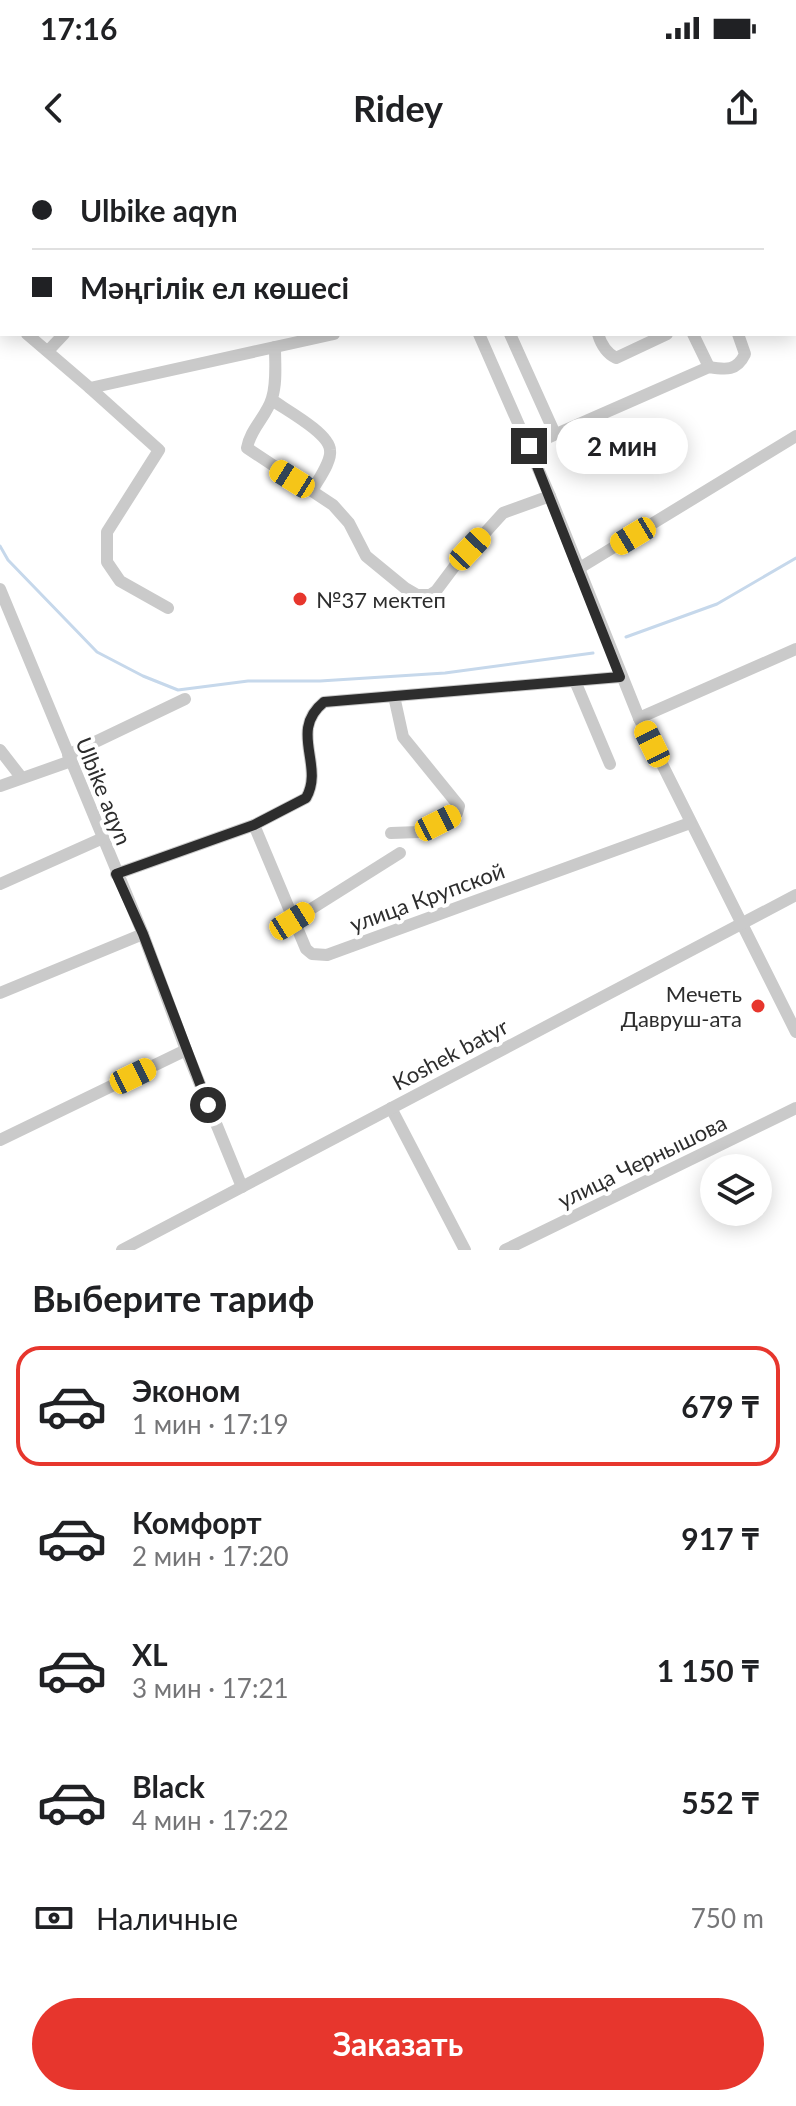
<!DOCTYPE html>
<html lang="ru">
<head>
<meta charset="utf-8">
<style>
  :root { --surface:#fff; --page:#f6f6f6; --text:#202124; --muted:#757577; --line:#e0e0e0; --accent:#e7362d }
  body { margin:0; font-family:Lato,sans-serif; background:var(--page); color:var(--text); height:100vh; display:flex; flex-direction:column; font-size:30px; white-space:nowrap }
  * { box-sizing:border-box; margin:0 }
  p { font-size:26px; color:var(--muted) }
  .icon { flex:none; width:44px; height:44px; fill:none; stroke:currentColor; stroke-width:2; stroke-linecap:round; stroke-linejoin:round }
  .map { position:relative; height:1090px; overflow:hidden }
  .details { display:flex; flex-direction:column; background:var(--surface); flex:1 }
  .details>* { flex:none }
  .banner { position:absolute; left:0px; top:0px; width:796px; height:176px; box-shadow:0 4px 20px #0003; display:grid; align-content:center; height:176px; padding:0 32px; background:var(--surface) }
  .controls { position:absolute; left:700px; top:994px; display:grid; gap:16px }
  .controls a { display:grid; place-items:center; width:72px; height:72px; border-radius:50%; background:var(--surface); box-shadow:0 4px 20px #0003; font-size:40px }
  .end { position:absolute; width:36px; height:36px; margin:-18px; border:10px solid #2d2d2d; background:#fff; box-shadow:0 0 0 4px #fff }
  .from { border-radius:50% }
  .bubble { position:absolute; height:56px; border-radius:28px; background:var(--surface); box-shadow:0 4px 20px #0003; font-size:26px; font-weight:700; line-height:56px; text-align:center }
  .car { position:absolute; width:24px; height:48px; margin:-24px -12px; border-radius:10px; box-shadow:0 0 6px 2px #0007; background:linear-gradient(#f5c518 24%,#345 0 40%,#f5c518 0 76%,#345 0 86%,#f5c518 0) }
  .banner b { display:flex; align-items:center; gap:28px; height:76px; font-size:30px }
  .banner b+b { border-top:2px solid var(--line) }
  .banner i { width:20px; height:20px; background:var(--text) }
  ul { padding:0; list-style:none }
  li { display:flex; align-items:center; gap:24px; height:120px; margin:0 16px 12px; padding:0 16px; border:4px solid transparent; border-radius:24px }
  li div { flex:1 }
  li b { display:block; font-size:30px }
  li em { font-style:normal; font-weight:700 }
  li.current { border-color:var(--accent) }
  li>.icon { width:72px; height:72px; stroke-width:1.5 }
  h2 { padding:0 32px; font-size:36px; line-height:96px }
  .pay { display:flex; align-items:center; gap:20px; height:88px; padding:0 32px; font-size:30px }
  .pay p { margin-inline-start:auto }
  .action { display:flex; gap:16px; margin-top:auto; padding:16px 32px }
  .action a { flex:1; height:92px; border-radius:48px; background:var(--accent); color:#fff; font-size:32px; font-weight:700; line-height:92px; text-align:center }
  .status { display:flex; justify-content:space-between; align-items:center; height:56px; padding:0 40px; background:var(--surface); direction:ltr }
  .status svg { height:22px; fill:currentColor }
  header { display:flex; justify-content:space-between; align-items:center; height:104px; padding:0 32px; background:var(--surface); font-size:36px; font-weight:700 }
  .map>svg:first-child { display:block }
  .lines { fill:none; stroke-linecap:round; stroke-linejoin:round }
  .stream { stroke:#c6d8eb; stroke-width:3 }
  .minor { stroke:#cacaca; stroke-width:12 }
  .major { stroke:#a5a5a5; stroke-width:14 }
  .route { stroke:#2d2d2d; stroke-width:10 }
  .poi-dot { fill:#e7362d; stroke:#fff; stroke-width:3 }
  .labels { text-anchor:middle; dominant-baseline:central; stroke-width:8; stroke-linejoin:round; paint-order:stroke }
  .poi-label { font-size:22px; fill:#2d2d2d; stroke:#fff; text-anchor:start }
  .street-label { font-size:22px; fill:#2d2d2d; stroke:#fff }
</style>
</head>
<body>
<div class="status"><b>17:16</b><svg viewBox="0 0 49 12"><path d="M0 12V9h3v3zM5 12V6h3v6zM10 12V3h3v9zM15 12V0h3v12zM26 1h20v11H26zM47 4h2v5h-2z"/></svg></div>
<header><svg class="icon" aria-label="back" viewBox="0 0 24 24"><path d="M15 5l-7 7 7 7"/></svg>Ridey<svg class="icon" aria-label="share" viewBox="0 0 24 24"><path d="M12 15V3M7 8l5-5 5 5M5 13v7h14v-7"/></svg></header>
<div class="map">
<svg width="796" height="1090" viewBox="0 0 796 1090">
  <rect width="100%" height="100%" fill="#fff"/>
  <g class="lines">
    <!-- stream -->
    <g class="stream">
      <path d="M 0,386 L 8,400 L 97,492 L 143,516 L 178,530 L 248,521 L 320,521 L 445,513 L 593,493"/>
      <path d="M 626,477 L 717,444 L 796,398"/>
    </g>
    <!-- minor -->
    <g class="minor">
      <path d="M 388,0 L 389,2"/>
      <path d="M 563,0 L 564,2"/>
      <path d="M 617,0 L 619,2"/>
      <path d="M 759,0 L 760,2"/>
      <path d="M 418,2 L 421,0"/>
      <path d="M 593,2 L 599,0"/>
      <path d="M 628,2 L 635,0"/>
      <path d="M 794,77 L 796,81"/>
      <path d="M 794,129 L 796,129"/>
      <path d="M 0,152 L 2,154"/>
      <path d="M 27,174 L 90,228 L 334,174"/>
      <path d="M 479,174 L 550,336 L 639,558 L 796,872"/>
      <path d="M 510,174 L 555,274"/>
      <path d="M 598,174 C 601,184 606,193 616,198 L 667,174"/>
      <path d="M 693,174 L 709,207"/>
      <path d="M 275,187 C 275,204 277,222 272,238 C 267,256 250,269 247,288 L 333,345 L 349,363 L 366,396 L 405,428 L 417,435 L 430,435 L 436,431 L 454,407 L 503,353 L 550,336"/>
      <path d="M 48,191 L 64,174"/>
      <path d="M 90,228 L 159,290 L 107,372 L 107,402 L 120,421 L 168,448"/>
      <path d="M 272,240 C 286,250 329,273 330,290 C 332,302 317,321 312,331"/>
      <path d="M 529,286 L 709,207 C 726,210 737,211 745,194 L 738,174"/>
      <path d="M 578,409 L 796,276"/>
      <path d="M 0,429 L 143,774 L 186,890 L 242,1027"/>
      <path d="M 575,521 L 610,604"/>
      <path d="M 639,558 L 796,489"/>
      <path d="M 0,590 L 21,617"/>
      <path d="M 68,595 L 185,539"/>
      <path d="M 0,626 L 71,601"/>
      <path d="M 254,665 L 306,789 L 312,794 L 327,795 L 690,663"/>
      <path d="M 391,673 L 419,672 L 457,653 L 459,646 L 403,577 L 394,536"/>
      <path d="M 116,714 L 254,665 L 306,638 C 325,605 288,571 324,542 L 620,517"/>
      <path d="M 0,724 L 103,678"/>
      <path d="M 292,761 L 400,693"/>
      <path d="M 0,833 L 143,774"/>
      <path d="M 391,948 L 465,1090"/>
      <path d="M 0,980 L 186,890"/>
      <path d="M 122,1090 L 796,735"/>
      <path d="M 505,1090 L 796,948"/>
    </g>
    <!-- major -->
    <g class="major">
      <path d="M 81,2 L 85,0"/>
      <path d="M 0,45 L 2,44"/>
    </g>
  </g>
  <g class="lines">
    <!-- route -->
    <path class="route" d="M 208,945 L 143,774 L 116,714 L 254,665 L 306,638 C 325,605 288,571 324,542 L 620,517 L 529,286"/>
  </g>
  <!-- markers -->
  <g class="poi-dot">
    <circle cx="300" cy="439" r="8"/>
    <circle cx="758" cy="846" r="8"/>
  </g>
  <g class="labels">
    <!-- poi labels -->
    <g class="poi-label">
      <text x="316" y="439">№37 мектеп</text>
      <text x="742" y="833" text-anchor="end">Мечеть<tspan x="742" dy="25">Давруш-ата</tspan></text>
    </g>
    <!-- street labels -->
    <g class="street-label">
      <text transform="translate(104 631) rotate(68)">Ulbike aqyn</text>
      <text transform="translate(427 737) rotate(-20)">улица Крупской</text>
      <text transform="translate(450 894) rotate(-28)">Koshek batyr</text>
      <text transform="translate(642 1001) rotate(-26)">улица Чернышова</text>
    </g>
  </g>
</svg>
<div class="controls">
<a><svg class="icon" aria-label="layers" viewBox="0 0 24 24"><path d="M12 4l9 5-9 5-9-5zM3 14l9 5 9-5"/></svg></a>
</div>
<i class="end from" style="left:208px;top:945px"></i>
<i class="end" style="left:529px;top:286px"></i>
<div class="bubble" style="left:556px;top:258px;width:132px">2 мин</div>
<i class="car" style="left:292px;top:319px;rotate:302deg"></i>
<i class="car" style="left:633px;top:376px;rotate:239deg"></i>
<i class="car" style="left:470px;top:389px;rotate:43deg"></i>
<i class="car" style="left:652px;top:584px;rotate:334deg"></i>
<i class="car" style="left:438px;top:663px;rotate:63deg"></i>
<i class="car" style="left:292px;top:761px;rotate:58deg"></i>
<i class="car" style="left:133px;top:916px;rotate:64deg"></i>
<div class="banner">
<b><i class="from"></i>Ulbike aqyn</b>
<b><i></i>Мәңгілік ел көшесі</b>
</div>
</div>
<section class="details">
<h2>Выберите тариф</h2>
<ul>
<li class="current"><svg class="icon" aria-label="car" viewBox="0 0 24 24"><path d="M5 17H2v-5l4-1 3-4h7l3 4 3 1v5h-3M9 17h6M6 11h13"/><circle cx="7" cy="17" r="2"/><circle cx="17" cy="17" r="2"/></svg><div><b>Эконом</b><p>1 мин · 17:19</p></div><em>679 ₸</em></li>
<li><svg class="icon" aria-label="car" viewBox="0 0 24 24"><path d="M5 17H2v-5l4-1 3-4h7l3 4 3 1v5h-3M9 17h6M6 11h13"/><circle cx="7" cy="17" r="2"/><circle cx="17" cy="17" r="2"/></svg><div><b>Комфорт</b><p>2 мин · 17:20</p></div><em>917 ₸</em></li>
<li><svg class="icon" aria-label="car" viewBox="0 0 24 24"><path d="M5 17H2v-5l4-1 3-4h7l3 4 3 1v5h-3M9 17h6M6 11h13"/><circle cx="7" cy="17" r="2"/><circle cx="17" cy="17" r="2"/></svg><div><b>XL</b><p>3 мин · 17:21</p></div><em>1 150 ₸</em></li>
<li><svg class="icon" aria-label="car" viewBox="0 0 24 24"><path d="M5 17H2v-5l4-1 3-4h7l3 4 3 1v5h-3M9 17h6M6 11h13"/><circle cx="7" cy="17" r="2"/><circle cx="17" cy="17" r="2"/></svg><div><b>Black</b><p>4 мин · 17:22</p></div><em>552 ₸</em></li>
</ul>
<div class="pay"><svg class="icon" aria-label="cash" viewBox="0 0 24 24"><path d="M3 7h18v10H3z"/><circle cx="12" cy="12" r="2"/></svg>Наличные<p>750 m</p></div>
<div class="action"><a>Заказать</a></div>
</section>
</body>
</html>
